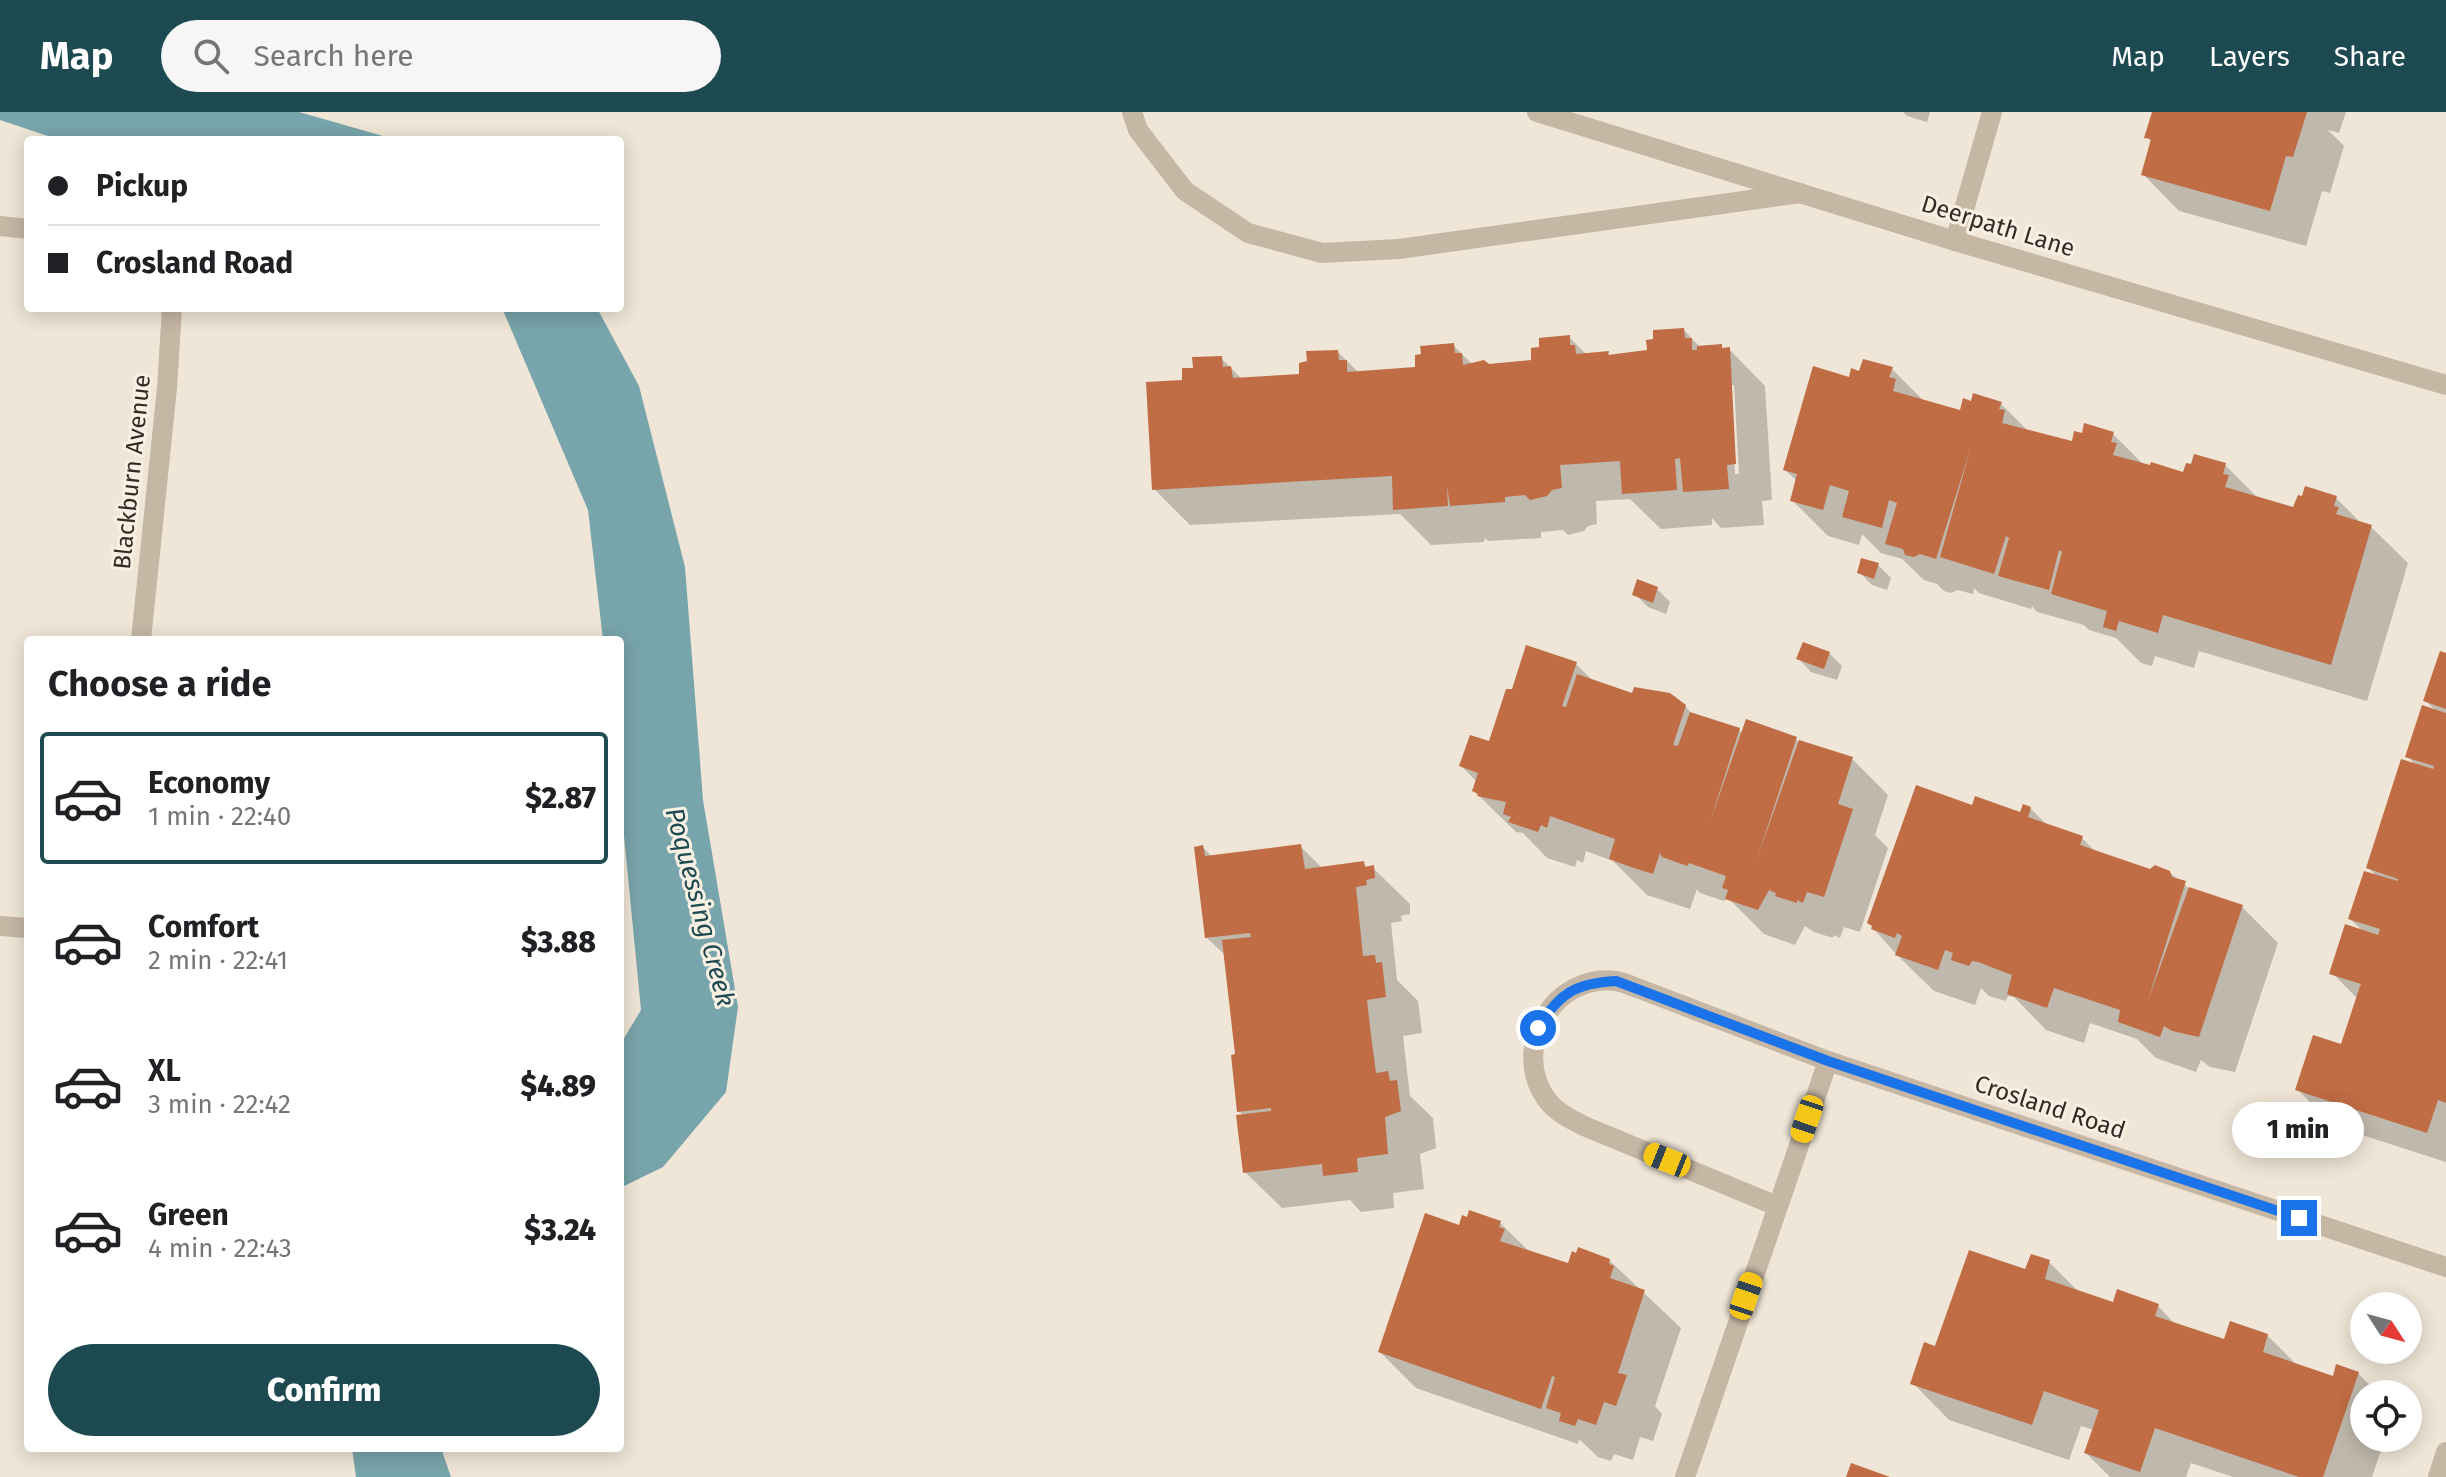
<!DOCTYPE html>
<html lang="en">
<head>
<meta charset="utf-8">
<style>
  :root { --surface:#fff; --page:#f6f6f6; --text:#202124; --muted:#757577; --line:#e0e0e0; --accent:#1d4a51 }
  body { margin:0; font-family:"Fira Sans",sans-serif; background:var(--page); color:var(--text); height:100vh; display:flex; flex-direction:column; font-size:30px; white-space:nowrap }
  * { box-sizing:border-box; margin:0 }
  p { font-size:26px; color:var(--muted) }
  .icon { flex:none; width:44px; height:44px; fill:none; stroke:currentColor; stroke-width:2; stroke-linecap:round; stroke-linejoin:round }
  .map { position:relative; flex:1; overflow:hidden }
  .side { position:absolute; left:24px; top:524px; width:600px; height:816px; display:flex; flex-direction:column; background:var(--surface); border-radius:8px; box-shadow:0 4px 20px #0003 }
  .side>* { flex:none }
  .banner { position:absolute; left:24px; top:24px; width:600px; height:176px; border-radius:8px; box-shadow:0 4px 20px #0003; display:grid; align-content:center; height:176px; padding:0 24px; background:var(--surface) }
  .needle { width:52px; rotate:126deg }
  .fabs { position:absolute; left:2350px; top:1180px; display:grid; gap:16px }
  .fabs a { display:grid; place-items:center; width:72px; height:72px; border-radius:50%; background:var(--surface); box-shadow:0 4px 20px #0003; font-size:40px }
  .end { position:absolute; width:36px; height:36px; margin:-18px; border:10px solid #1a73e8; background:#fff; box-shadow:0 0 0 4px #fff }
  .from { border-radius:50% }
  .bubble { position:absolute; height:56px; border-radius:28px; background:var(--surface); box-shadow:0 4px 20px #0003; font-size:26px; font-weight:800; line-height:56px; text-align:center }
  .car { position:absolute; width:24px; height:48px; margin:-24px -12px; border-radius:10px; box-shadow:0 0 6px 2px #0007; background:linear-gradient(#f5c518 24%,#345 0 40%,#f5c518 0 76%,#345 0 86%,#f5c518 0) }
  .banner b { display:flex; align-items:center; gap:28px; height:76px; font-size:30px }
  .banner b+b { border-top:2px solid var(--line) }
  .banner i { width:20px; height:20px; background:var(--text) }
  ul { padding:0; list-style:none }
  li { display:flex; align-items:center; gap:24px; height:132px; margin:0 16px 12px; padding:0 8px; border:4px solid transparent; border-radius:8px }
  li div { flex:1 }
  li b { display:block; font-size:30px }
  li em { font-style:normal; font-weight:800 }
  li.current { border-color:var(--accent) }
  li>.icon { width:72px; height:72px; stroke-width:1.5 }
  h2 { padding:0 24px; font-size:36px; line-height:96px }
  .button { display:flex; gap:16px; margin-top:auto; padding:16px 24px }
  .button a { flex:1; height:92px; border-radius:48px; background:var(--accent); color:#fff; font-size:32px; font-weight:800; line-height:92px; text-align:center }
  header { display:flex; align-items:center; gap:48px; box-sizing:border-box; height:112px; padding:0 40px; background:var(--accent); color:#fff }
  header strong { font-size:38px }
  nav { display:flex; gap:44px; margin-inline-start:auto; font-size:28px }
  .search { width:560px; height:72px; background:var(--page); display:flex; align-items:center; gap:20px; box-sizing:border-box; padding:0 28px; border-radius:44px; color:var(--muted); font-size:30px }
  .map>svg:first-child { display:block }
  .water { fill:#78a5ab }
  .shadow { fill:#0003; fill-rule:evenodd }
  .building { fill:#c06c44 }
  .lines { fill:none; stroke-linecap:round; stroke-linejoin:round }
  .lane { stroke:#c6b6a4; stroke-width:20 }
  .street { stroke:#c6b6a4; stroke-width:20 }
  .route { stroke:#1a73e8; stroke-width:10 }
  .labels { text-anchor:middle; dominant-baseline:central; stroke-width:6; stroke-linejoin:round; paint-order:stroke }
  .street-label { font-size:24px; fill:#322a25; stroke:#f7f0e3 }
  .water-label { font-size:26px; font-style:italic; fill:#1d4a51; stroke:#f7f0e3 }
</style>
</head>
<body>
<header>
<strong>Map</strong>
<div class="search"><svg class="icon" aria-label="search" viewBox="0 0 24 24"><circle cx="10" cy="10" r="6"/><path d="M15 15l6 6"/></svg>Search here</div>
<nav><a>Map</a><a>Layers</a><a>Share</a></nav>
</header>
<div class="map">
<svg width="2446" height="1365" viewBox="0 0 2446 1365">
  <rect width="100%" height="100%" fill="#efe6d7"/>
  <!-- water -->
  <g class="water">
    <path d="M 0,0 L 299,0 L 397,28 L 60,28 L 0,8 Z"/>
    <path d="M 502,196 L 597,196 L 639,274 L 685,455 L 703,688 L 738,895 L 726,980 L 663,1055 L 620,1076 L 620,933 L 641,898 L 620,683 L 620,528 L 603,528 L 588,398 Z"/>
    <path d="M 352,1336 L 441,1336 L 451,1365 L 356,1365 Z"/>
  </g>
  <!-- shadow -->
  <g class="shadow">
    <path d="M 1903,0 L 1930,0 L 1927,10 L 1907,4 Z"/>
    <path d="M 2154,0 L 2346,0 L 2339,21 L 2328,18 L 2344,34 L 2330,81 L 2322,79 L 2306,134 L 2179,99 L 2143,62 L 2152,31 L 2147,25 Z"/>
    <path d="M 1684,218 L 1701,236 L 1721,234 L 1724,238 L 1729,237 L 1765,274 L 1772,388 L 1762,389 L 1764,413 L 1721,416 L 1712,406 L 1712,413 L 1661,417 L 1630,387 L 1596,389 L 1597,412 L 1588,414 L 1584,419 L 1568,423 L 1563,418 L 1541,420 L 1541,426 L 1488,429 L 1485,426 L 1484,430 L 1431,433 L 1400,402 L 1190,413 L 1154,377 L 1195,258 L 1221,246 L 1243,268 L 1301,264 L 1338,240 L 1359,261 L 1417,256 L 1453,233 L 1473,253 L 1488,254 L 1533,250 L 1569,225 L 1587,243 L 1608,241 L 1611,245 L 1649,240 ZM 1730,273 L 1734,273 L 1739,362 L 1735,362 Z"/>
    <path d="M 1892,257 L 1925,290 L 1961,300 L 2000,291 L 2029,320 L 2073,331 L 2112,321 L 2145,354 L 2185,362 L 2225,353 L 2259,387 L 2294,397 L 2336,386 L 2362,412 L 2371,415 L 2408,451 L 2367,589 L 2199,539 L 2194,556 L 2155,544 L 2152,554 L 2141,551 L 2116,526 L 2089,518 L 2084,513 L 2037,500 L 2032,494 L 2031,497 L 1979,481 L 1974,476 L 1973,482 L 1958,478 L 1951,481 L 1944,479 L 1937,472 L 1924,468 L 1902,447 L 1881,441 L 1862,422 L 1859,433 L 1828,424 L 1792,388 L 1797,369 L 1785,358 L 1850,267 L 1861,261 Z"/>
    <path d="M 1878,453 L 1891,466 L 1887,478 L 1872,473 L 1859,460 Z"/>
    <path d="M 1657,477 L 1670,490 L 1666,502 L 1648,495 L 1635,482 Z"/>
    <path d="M 1829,541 L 1842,554 L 1837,568 L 1811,560 L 1799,547 Z"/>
    <path d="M 2446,543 L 2446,1050 L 2334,1014 L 2297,977 L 2342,935 L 2358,887 L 2332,861 L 2364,820 L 2350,807 L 2378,765 L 2368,756 L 2417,654 L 2407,644 L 2437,600 L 2425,588 Z"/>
    <path d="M 1576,552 L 1594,570 L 1633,584 L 1685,594 L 1693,603 L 1739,618 L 1743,622 L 1795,627 L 1799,630 L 1852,647 L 1888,683 L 1875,723 L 1888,736 L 1860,820 L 1844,815 L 1840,826 L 1834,823 L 1833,826 L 1814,820 L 1805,814 L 1795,833 L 1764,822 L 1730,788 L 1726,787 L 1724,789 L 1700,781 L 1697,777 L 1690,797 L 1647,783 L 1613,749 L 1586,739 L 1583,751 L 1577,748 L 1575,755 L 1547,746 L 1523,721 L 1516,720 L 1474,679 L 1477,670 L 1461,654 L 1490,632 Z"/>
    <path d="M 1973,696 L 2021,703 L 2030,696 L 2048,714 L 2082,726 L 2097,741 L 2150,759 L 2169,760 L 2192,779 L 2242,795 L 2278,831 L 2235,960 L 2210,955 L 2201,948 L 2196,960 L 2156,946 L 2137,927 L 2090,911 L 2084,931 L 2046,918 L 2014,885 L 2008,884 L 2006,889 L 1989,884 L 1981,876 L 1975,893 L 1934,879 L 1897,843 L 1873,816 Z"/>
    <path d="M 1300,734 L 1322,756 L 1363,751 L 1368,756 L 1373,756 L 1410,792 L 1410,802 L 1401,804 L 1402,809 L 1391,811 L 1397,868 L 1418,889 L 1422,921 L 1403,924 L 1410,984 L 1433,1006 L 1436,1036 L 1420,1042 L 1424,1077 L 1393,1081 L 1394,1096 L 1361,1100 L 1350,1088 L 1282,1096 L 1245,1060 L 1244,1004 L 1239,999 L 1238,944 L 1226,844 L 1207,826 L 1203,735 L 1212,745 Z"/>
    <path d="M 1500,1111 L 1531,1141 L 1570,1154 L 1609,1148 L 1681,1216 L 1655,1294 L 1662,1302 L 1653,1329 L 1640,1325 L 1633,1348 L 1614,1342 L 1611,1349 L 1598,1345 L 1579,1327 L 1578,1332 L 1416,1276 L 1380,1240 L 1460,1115 Z"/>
    <path d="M 2049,1150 L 2080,1181 L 2114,1192 L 2158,1194 L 2176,1213 L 2225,1229 L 2267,1223 L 2299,1255 L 2334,1267 L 2358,1261 L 2378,1282 L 2364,1282 L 2364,1326 L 2385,1326 L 2372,1365 L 2233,1365 L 2191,1351 L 2186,1365 L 2110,1365 L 2086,1341 L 2094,1318 L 2081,1314 L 2069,1348 L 1949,1308 L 1913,1271 L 1936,1237 L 2026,1160 Z"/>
  </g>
  <!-- building -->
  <g class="building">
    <path d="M 2152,0 L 2307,0 L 2293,45 L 2286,44 L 2270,99 L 2141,63 L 2151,27 L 2144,26 Z"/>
    <path d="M 1684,216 L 1685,226 L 1692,226 L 1692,238 L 1697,238 L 1697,234 L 1722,232 L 1722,236 L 1730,235 L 1736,352 L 1727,353 L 1729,377 L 1683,380 L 1680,346 L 1675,347 L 1677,378 L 1622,382 L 1620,349 L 1560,353 L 1562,376 L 1552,378 L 1547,384 L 1530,388 L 1525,383 L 1505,385 L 1505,390 L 1450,394 L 1447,374 L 1448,394 L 1393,398 L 1392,364 L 1152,378 L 1146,270 L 1182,268 L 1182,256 L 1193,256 L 1192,245 L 1222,244 L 1223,255 L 1231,254 L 1233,266 L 1299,262 L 1299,251 L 1307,249 L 1306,239 L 1338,238 L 1339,248 L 1347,248 L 1347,260 L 1415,255 L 1415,243 L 1421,242 L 1420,234 L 1454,231 L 1455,241 L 1462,241 L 1463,253 L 1484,248 L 1489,252 L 1531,248 L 1531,236 L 1539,235 L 1539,226 L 1570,223 L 1570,233 L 1575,233 L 1576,242 L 1609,239 L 1608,243 L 1647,238 L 1646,228 L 1653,227 L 1653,218 Z"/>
    <path d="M 1863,247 L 1893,255 L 1889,265 L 1896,267 L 1893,279 L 1960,298 L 1963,286 L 1971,289 L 1973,281 L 2002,290 L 1999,297 L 2005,298 L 2002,311 L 2072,329 L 2074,319 L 2082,321 L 2084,311 L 2114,320 L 2111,330 L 2117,331 L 2113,343 L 2150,353 L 2151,350 L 2183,360 L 2186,351 L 2191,352 L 2194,342 L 2226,351 L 2223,362 L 2229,363 L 2225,375 L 2293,395 L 2298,383 L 2302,384 L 2305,374 L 2337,384 L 2334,394 L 2339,395 L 2336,402 L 2372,413 L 2331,553 L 2163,503 L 2158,521 L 2119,509 L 2116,519 L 2103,515 L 2107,499 L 2051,482 L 2062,440 L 2059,438 L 2049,478 L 1998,464 L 2009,426 L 2006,424 L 1994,462 L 1940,445 L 1971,335 L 1936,447 L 1920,442 L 1914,445 L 1905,443 L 1903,437 L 1885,432 L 1897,391 L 1889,388 L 1882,416 L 1842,405 L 1849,379 L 1830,373 L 1823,398 L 1790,389 L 1797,362 L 1783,358 L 1813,254 L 1849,265 L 1851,256 L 1859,259 Z"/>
    <path d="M 1861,446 L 1879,451 L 1874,467 L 1857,461 Z"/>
    <path d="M 1637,467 L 1658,475 L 1653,491 L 1632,483 Z"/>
    <path d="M 1803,530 L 1830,540 L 1824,557 L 1796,547 Z"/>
    <path d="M 1526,533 L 1577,550 L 1562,594 L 1566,595 L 1577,562 L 1632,581 L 1634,575 L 1670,581 L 1686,593 L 1673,633 L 1678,634 L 1690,600 L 1740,616 L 1710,710 L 1746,607 L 1797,625 L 1757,747 L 1799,628 L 1853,645 L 1838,692 L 1853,697 L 1824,785 L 1807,780 L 1803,791 L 1797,788 L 1797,791 L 1775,784 L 1776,781 L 1769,778 L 1758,798 L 1725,787 L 1728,778 L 1722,776 L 1726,764 L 1689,751 L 1687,754 L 1662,745 L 1660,741 L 1653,762 L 1631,755 L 1609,747 L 1615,727 L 1550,704 L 1547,716 L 1541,713 L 1538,720 L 1508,710 L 1511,705 L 1503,702 L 1506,690 L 1477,684 L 1478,682 L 1472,679 L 1478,661 L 1459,654 L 1470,623 L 1489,629 L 1506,577 L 1512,577 Z"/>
    <path d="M 2440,539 L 2446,541 L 2446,597 L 2423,589 Z"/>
    <path d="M 2422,593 L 2446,601 L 2446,991 L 2438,988 L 2427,1021 L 2295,978 L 2313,923 L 2341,932 L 2359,877 L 2361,872 L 2329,862 L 2345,812 L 2378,823 L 2380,817 L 2348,807 L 2364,759 L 2398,769 L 2398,767 L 2366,756 L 2401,647 L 2433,657 L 2434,654 L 2405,645 Z"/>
    <path d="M 1916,673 L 1972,693 L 1975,684 L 2020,700 L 2023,692 L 2031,695 L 2028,705 L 2083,724 L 2080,733 L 2150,757 L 2155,753 L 2170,759 L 2172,765 L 2186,769 L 2147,891 L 2189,775 L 2243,793 L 2199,925 L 2172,919 L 2164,914 L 2160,925 L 2118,910 L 2120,898 L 2054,876 L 2047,896 L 2007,882 L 2012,863 L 1978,850 L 1972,849 L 1969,854 L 1951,848 L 1953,841 L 1945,838 L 1938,858 L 1895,843 L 1902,824 L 1897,821 L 1895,826 L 1871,817 L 1872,814 L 1867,811 Z"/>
    <path d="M 1301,732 L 1305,757 L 1364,749 L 1365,755 L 1374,753 L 1375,766 L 1366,768 L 1367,773 L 1356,775 L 1363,844 L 1375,843 L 1376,851 L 1382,850 L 1386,885 L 1367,888 L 1371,923 L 1376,961 L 1388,959 L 1390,969 L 1397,968 L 1401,999 L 1385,1005 L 1388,1042 L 1357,1046 L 1358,1060 L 1323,1064 L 1322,1052 L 1243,1061 L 1236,1003 L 1271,999 L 1271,996 L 1237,1000 L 1231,943 L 1235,942 L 1222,828 L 1251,825 L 1250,821 L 1205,826 L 1194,735 L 1203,733 L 1205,744 Z"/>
    <path d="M 1469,1098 L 1501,1109 L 1499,1115 L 1505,1117 L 1500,1129 L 1568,1151 L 1572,1139 L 1576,1141 L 1578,1135 L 1610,1147 L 1609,1152 L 1614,1154 L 1610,1166 L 1645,1178 L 1618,1261 L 1627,1263 L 1616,1294 L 1604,1290 L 1596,1313 L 1578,1307 L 1575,1314 L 1559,1309 L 1561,1301 L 1546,1296 L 1555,1265 L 1552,1264 L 1541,1297 L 1378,1240 L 1425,1101 L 1459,1113 L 1462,1103 L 1467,1105 Z"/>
    <path d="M 1969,1138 L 2025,1157 L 2031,1142 L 2050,1148 L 2045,1167 L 2113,1190 L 2117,1177 L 2159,1192 L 2155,1204 L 2224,1227 L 2230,1209 L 2268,1222 L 2263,1240 L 2333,1264 L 2336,1252 L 2359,1260 L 2323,1365 L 2299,1365 L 2155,1316 L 2140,1360 L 2084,1341 L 2099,1298 L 2044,1279 L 2032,1313 L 1910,1272 L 1924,1230 L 1935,1234 Z"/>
    <path d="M 1851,1351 L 1890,1365 L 1846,1365 Z"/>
  </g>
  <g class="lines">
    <!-- lane -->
    <g class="lane">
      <path d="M 1132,0 L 1138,18 L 1185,79 L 1248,121 L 1322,141 L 1399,137 L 1800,81"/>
      <path d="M 1640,877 C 1633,875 1624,870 1616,869 C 1555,861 1511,933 1545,985 C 1554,999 1570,1007 1584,1014 L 1777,1094"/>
    </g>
    <!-- street -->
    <g class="street">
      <path d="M 1537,0 L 1955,129 L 2446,273"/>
      <path d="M 0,114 L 28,117"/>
      <path d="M 1955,129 L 1992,0"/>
      <path d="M 141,528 L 167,276 L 172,196"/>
      <path d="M 0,814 L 28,816"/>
      <path d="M 1640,877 L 1828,949 L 2446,1155"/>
      <path d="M 1685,1365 L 1828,949"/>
      <path d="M 2438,1365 L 2446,1340"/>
    </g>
  </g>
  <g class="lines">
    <!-- route -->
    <path class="route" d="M 1538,916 C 1559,881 1576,871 1616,869 L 1828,949 L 2299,1106"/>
  </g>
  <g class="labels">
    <!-- street labels -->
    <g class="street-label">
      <text transform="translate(1998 114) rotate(17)">Deerpath Lane</text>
      <text transform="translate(132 360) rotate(-84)">Blackburn Avenue</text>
      <text transform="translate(2050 995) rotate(18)">Crosland Road</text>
    </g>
    <!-- water labels -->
    <g class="water-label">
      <text transform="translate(700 795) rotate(75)">Poquessing Creek</text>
    </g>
  </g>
</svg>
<div class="fabs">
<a><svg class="needle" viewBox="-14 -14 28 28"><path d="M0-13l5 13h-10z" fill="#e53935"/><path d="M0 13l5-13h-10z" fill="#757577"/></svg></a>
<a><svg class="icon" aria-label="locate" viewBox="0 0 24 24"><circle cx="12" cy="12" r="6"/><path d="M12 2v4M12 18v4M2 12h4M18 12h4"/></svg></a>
</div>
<i class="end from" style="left:1538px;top:916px"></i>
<i class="end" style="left:2299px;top:1106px"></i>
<div class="bubble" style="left:2232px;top:990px;width:132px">1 min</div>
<i class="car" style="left:1807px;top:1007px;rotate:199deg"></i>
<i class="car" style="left:1667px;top:1048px;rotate:292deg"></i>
<i class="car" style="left:1746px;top:1184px;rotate:19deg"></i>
<div class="banner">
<b><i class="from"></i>Pickup</b>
<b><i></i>Crosland Road</b>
</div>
<section class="side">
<h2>Choose a ride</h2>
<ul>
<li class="current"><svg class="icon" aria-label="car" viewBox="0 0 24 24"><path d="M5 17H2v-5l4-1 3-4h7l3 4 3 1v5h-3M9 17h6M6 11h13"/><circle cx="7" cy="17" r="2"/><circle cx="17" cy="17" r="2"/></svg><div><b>Economy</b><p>1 min · 22:40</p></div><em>$2.87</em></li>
<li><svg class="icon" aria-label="car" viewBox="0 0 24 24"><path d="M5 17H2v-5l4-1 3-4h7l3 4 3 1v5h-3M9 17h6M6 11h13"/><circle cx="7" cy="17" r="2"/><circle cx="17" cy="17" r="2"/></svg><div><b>Comfort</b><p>2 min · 22:41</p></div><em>$3.88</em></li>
<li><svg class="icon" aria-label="car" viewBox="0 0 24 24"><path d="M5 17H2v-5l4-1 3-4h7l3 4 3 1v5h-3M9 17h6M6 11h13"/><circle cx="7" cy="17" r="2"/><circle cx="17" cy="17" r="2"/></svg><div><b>XL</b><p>3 min · 22:42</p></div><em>$4.89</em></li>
<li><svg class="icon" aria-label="car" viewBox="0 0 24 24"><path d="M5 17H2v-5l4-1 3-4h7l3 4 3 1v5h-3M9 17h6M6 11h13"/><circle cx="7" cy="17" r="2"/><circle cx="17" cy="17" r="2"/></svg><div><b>Green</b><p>4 min · 22:43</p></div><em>$3.24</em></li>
</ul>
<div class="button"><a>Confirm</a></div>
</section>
</div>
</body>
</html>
